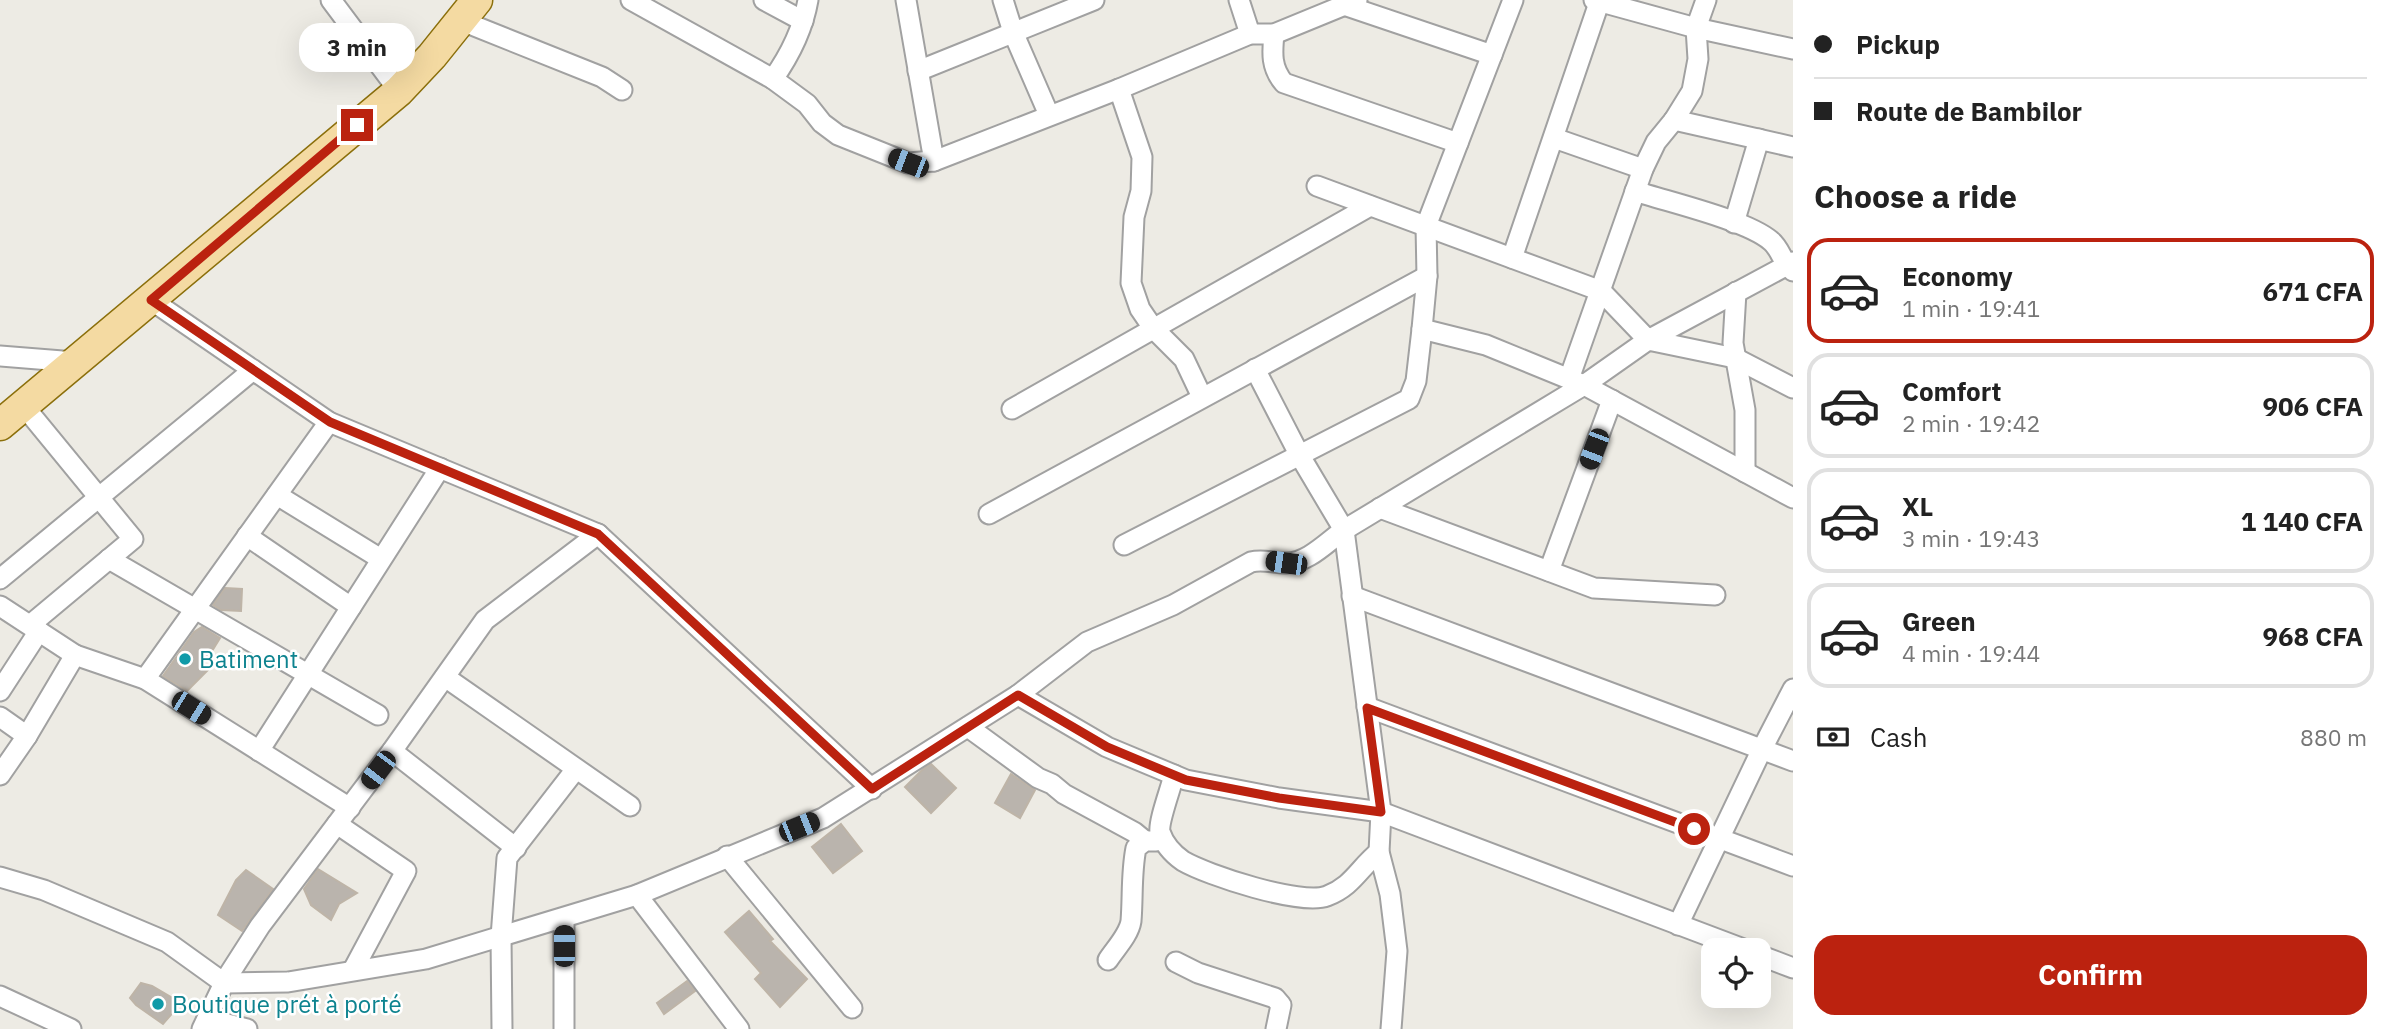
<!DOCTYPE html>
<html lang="en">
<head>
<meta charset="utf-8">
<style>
  :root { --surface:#fff; --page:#f6f6f6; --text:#222; --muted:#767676; --line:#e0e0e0; --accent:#bb220f }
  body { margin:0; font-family:"IBM Plex Sans",sans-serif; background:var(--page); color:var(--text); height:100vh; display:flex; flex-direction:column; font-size:26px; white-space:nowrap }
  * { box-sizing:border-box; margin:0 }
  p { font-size:23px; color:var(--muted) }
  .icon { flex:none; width:38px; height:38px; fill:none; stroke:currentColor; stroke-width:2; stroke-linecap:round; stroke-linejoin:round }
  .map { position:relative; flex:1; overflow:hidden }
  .drawer { display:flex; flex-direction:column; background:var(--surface); width:595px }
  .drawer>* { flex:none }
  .hud { display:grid; align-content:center; height:154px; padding:0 21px; background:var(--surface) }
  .fabs { position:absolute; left:1701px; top:938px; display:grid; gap:14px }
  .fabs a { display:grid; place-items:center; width:70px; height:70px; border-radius:14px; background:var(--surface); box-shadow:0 7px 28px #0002; font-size:35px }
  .end { position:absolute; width:32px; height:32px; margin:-16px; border:9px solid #bb220f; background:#fff; box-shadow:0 0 0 4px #fff }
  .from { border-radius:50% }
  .bubble { position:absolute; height:49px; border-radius:21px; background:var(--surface); box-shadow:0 7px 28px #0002; font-size:23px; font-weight:700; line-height:49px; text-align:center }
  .car { position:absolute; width:21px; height:42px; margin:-21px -10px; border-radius:9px; box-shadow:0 0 5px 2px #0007; background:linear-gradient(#222 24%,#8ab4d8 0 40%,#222 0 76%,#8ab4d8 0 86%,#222 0) }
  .hud b { display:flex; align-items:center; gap:24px; height:66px; font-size:26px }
  .hud b+b { border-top:2px solid var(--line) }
  .hud i { width:18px; height:18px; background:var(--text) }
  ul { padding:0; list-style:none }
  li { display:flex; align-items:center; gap:21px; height:105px; margin:0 14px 10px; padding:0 7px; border:4px solid var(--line); border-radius:21px }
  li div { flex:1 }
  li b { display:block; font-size:26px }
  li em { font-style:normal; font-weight:700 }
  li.current { border-color:var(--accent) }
  li>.icon { width:63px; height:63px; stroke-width:1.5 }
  h2 { padding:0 21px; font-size:32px; line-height:84px }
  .pay { display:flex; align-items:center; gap:18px; height:77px; padding:0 21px; font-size:26px }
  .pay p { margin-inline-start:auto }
  .button { display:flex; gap:14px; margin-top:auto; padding:14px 21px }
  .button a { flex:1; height:80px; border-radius:21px; background:var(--accent); color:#fff; font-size:28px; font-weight:700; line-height:80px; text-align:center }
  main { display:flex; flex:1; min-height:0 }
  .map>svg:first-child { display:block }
  .building { fill:#bab4ad; stroke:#beb4a7; stroke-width:2 }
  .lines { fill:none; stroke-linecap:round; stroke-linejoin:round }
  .minor-casing { stroke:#a1a1a1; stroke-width:23 }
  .primary-casing { stroke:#8b6f0b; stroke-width:33 }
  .minor { stroke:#fff; stroke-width:19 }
  .primary { stroke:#f4daa2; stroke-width:30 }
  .route { stroke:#bb220f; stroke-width:9 }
  .culture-dot { fill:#0f9aa8; stroke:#fff; stroke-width:2.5 }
  .labels { text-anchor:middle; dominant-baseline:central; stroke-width:5; stroke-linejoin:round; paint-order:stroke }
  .culture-label { font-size:24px; fill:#0d838f; stroke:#fff; text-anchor:start }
</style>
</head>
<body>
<main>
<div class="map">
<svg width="1793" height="1029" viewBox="0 0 1793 1029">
  <rect width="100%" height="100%" fill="#edebe4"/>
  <!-- building -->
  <g class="building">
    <path d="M 225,588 L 242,589 L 241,611 L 221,610 L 213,605 Z"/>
    <path d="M 202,627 L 220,638 L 204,664 L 210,668 L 187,691 L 163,676 L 194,632 Z"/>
    <path d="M 931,764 L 956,788 L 931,813 L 905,787 L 922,770 Z"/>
    <path d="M 1011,774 L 1035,790 L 1020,818 L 995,803 Z"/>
    <path d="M 841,824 L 862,851 L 833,873 L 812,847 Z"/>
    <path d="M 318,869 L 357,893 L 339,904 L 331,920 L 311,905 L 304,889 Z"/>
    <path d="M 246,870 L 273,889 L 242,931 L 218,915 L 236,880 Z"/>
    <path d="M 749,911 L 773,939 L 770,941 L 807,979 L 780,1007 L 755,979 L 761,973 L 725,932 Z"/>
    <path d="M 687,981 L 695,991 L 664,1014 L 657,1003 Z"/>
    <path d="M 141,983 L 152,986 L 181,1003 L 163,1024 L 136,1005 L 130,998 Z"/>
  </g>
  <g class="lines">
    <!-- minor casing -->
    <g class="minor-casing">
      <g id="minor">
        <path d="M 331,0 L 399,91"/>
        <path d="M 631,0 L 773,79"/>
        <path d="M 764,0 L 803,21"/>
        <path d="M 808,0 C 803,29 790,55 773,79 L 807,104 L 822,123 L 838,135 L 908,163 L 934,161 L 1119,89 L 1250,34 L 1274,34 L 1357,0"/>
        <path d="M 906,0 L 934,161"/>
        <path d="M 1003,0 L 1013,32 L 1049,115"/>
        <path d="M 1239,0 L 1250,34"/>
        <path d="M 1513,0 L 1426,226 L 1427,276 L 1422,329 L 1486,345 L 1584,385 L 1793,498"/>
        <path d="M 1594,0 L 1696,28 L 1793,49"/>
        <path d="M 1347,6 L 1492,55"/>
        <path d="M 462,21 L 602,77 L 622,90"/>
        <path d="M 1274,34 C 1272,53 1271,68 1284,83 L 1458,143"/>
        <path d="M 918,71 L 1094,0"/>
        <path d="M 1119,89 L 1142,157 L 1141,191 L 1134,217 L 1131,283 L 1140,309 L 1153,328 L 1184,359 L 1202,397"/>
        <path d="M 1674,120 L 1793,147"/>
        <path d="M 1554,138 L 1643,169"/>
        <path d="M 1317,186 L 1601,291 L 1648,340 L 1793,262"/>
        <path d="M 1635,191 C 1668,202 1747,220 1771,241 C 1781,249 1782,263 1793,271"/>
        <path d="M 1734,223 L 1759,139"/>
        <path d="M 1512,258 L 1600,0"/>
        <path d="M 1736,292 L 1733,343 L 1745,410 L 1745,472"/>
        <path d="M 151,300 L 329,422 L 598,534 L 872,789"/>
        <path d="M 0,356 L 75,362"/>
        <path d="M 1255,369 L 1300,456 L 1344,530 L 1381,812 L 1379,852 L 1390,894 L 1397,951 L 1391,1029"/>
        <path d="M 1569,379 L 1643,169 L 1656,142 L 1674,120 L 1692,91 L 1698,59 L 1696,28 L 1706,0"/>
        <path d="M 23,405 L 133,539 L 30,625"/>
        <path d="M 1012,409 L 1370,206"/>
        <path d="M 277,495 L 381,559"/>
        <path d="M 1380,508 L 1594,588 L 1715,595"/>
        <path d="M 989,514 L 1427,276"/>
        <path d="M 247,536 L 351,607"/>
        <path d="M 1124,545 L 1409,399 L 1416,381 L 1422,329"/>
        <path d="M 109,559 L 378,715"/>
        <path d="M 1549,571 L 1612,400"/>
        <path d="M 0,579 L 253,370"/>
        <path d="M 1352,596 L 1793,761"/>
        <path d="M 0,606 L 75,655"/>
        <path d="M 445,677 L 630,806"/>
        <path d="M 145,679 L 329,422"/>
        <path d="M 0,691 L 39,631"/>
        <path d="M 1018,695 L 1107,747 L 1186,780 L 1279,798 L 1381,812 L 1746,950"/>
        <path d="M 1367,707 L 1793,866"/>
        <path d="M 0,717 L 27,736"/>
        <path d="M 968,727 L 1038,778 L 1052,784 L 1064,794 L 1134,832 L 1145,841"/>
        <path d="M 259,751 L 440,468"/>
        <path d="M 392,751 L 516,848"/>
        <path d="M 0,775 L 27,736 L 75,655 L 145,679 L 350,808"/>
        <path d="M 1174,775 C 1171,788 1158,822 1160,832 C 1164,844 1173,854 1183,861 C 1207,875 1301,906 1327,896 C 1353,886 1359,868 1379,852"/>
        <path d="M 337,824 L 406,871 L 353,970"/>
        <path d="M 727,856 L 852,1008"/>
        <path d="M 0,877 L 44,890 L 167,942 L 224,983 L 288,982 L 426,959 L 637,895 L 823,818 L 1018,695 L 1087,642 L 1173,605 L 1251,562 C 1263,559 1273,563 1285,563 C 1307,564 1327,542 1344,530 L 1584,385 L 1648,340 L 1735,358 L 1793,388"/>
        <path d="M 637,895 L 739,1029"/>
        <path d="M 1678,925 L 1762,749 L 1793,689"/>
        <path d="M 1759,955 L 1793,968"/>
        <path d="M 1108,960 C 1115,949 1129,935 1131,921 C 1133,897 1131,873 1136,848 L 1145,841 L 1156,841"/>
        <path d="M 1176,962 L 1198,973 L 1275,998 L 1281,1005 L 1276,1029"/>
        <path d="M 0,996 L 71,1029"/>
        <path d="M 207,1019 L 247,1029"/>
        <path d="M 202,1029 L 226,979 L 260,926 L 392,751 L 485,620 L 598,534"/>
        <path d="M 502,1029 L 501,937 L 507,858 L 576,769"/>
        <path d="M 564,1029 L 564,918"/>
      </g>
    </g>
    <!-- primary casing -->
    <g class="primary-casing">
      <path id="primary" d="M 0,425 L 399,91 L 432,56 L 477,0"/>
    </g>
    <!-- minor -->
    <use href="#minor" class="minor"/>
    <!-- primary -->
    <use href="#primary" class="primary"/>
  </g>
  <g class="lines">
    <!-- route -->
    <path class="route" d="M 357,125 L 151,300 L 330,422 L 598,534 L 872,789 L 1018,695 L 1107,747 L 1186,780 L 1279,798 L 1381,812 L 1367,708 L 1694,829"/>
  </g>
  <!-- markers -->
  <g class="culture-dot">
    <circle cx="185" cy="659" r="7"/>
    <circle cx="158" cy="1004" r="7"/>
  </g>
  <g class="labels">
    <!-- culture labels -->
    <g class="culture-label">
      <text x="199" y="659">Batiment</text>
      <text x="172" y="1004">Boutique prét à porté</text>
    </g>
  </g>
</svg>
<div class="fabs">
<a><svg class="icon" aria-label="locate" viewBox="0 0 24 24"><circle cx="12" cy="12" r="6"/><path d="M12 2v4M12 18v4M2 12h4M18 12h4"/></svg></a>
</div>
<i class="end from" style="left:1694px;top:829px"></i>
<i class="end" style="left:357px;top:125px"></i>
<div class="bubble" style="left:299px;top:23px;width:116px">3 min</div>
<i class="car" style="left:908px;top:163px;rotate:291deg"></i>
<i class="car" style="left:1594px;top:449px;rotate:201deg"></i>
<i class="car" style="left:1286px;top:563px;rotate:278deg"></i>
<i class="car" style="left:191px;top:708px;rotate:122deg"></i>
<i class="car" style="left:378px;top:770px;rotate:217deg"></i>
<i class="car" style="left:799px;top:827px;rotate:68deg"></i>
<i class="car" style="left:564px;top:946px;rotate:0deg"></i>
</div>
<section class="drawer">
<div class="hud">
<b><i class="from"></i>Pickup</b>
<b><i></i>Route de Bambilor</b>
</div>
<h2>Choose a ride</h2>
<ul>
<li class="current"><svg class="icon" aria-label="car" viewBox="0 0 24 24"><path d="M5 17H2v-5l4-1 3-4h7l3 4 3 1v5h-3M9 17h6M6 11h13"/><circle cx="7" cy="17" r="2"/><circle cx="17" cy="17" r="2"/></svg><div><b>Economy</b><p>1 min · 19:41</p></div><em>671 CFA</em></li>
<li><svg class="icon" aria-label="car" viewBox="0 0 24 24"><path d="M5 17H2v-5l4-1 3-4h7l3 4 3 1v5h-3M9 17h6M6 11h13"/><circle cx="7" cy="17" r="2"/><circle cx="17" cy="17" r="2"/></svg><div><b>Comfort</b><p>2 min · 19:42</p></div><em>906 CFA</em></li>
<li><svg class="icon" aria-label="car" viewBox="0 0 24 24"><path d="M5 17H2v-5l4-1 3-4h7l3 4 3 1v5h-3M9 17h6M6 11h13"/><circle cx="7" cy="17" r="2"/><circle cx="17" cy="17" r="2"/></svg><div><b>XL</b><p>3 min · 19:43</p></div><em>1 140 CFA</em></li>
<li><svg class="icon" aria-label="car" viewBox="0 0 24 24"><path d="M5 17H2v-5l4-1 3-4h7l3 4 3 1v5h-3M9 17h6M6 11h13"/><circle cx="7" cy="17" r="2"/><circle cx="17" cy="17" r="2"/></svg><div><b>Green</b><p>4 min · 19:44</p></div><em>968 CFA</em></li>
</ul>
<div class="pay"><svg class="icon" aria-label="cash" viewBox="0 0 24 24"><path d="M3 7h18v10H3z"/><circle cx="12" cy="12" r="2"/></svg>Cash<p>880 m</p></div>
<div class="button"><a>Confirm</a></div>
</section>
</main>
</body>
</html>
